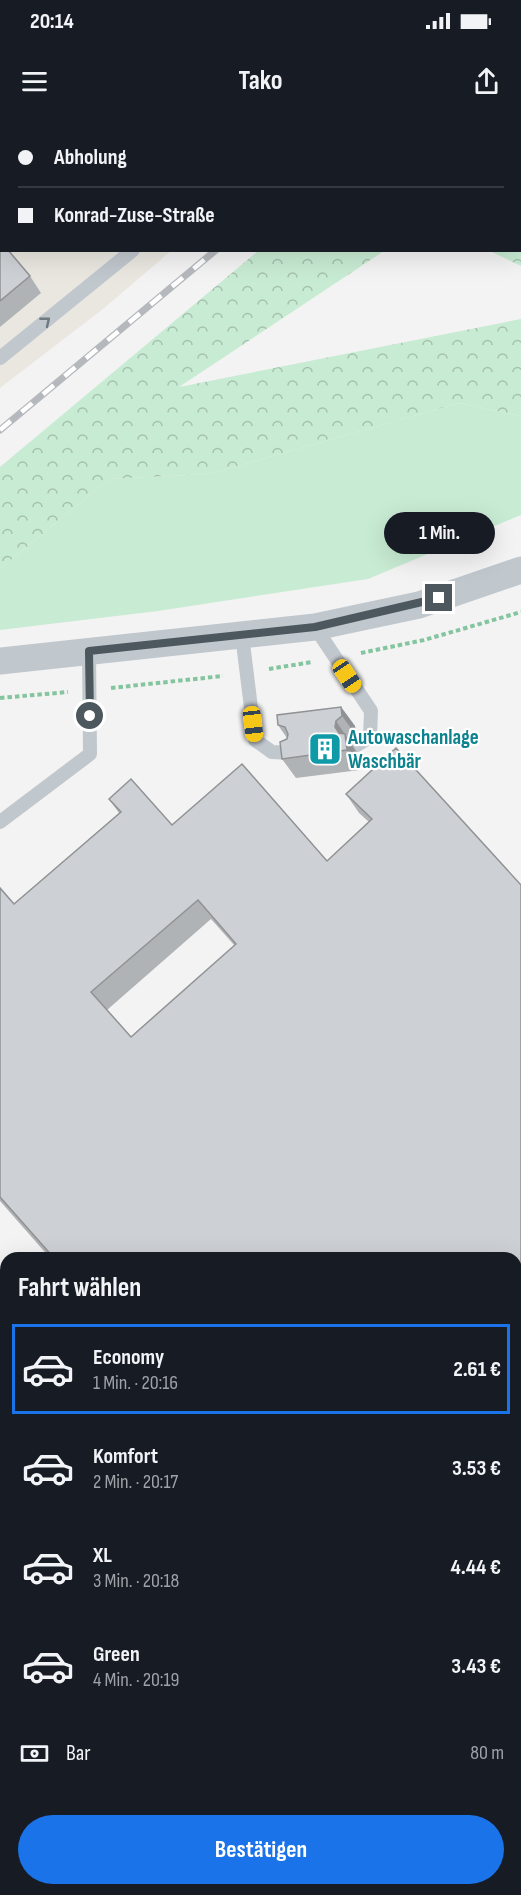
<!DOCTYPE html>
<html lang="de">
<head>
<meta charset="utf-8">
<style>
  :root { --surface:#171b24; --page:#242831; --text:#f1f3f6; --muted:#9ea1a6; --line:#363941; --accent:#1a73e8 }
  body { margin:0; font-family:"Sofia Sans Condensed",sans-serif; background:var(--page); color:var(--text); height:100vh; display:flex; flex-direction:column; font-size:22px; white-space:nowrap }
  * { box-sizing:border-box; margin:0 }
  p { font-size:20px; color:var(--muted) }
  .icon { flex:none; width:33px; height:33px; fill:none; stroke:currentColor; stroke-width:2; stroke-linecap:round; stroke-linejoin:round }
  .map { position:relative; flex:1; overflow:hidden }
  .sheet { position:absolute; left:0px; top:1132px; width:522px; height:644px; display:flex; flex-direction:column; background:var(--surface); border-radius:18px 18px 0 0; box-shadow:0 6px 24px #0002 }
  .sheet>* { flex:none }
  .banner { position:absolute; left:0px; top:0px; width:522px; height:132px; box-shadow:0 6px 24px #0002; display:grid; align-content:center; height:132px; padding:0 18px; background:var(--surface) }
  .end { position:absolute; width:27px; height:27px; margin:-14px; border:8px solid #4c575e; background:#fff; box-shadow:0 0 0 3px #fff }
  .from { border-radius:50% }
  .bubble { position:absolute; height:42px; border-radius:21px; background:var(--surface); box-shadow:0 6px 24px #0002; font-size:20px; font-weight:700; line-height:42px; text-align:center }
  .car { position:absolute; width:18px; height:36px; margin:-18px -9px; border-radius:8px; box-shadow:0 0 4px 2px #0007; background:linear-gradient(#f5c518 24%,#345 0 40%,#f5c518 0 76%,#345 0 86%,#f5c518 0) }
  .banner b { display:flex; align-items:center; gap:21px; height:57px; font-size:22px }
  .banner b+b { border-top:2px solid var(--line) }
  .banner i { width:15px; height:15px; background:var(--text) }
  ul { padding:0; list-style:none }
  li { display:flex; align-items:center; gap:18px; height:90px; margin:0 12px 9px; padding:0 6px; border:3px solid transparent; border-radius:0px }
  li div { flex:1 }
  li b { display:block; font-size:22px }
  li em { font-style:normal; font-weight:700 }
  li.selected { border-color:var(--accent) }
  li>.icon { width:54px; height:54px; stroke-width:1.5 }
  h2 { padding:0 18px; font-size:27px; line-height:72px }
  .pay { display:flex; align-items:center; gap:15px; height:66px; padding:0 18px; font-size:22px }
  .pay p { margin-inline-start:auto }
  .cta { display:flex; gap:12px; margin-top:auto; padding:12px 18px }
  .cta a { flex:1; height:69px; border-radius:36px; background:var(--accent); color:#fff; font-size:24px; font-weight:700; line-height:69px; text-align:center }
  .status { display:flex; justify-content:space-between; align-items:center; height:42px; padding:0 30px; background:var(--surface); direction:ltr }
  .status svg { height:16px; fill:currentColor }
  header { display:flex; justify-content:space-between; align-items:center; height:78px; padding:0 18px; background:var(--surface); font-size:27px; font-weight:700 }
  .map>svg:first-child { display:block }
  .commercial { fill:#eae7e1 }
  .grass { fill:#c8ebd3 }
  .forest { fill:url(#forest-crowns) }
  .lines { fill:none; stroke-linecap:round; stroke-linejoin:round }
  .highway-casing { stroke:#7c93a6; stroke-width:36 }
  .path { stroke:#84c5a0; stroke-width:4; stroke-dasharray:4.5 3; stroke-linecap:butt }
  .lane { stroke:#c0c7cd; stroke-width:14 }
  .street { stroke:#c0c7cd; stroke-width:27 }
  .highway { stroke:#91a8ba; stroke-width:33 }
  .rail-casing { stroke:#b5b8bc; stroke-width:7 }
  .rail { stroke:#fff; stroke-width:4.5; stroke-dasharray:14; stroke-linecap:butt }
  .wall { fill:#b0b3b6; fill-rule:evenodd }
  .shaded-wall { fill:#909294 }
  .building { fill:#cdd0d4; stroke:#909294; stroke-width:1.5; fill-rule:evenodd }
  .oneway { stroke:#6f797f }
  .route { stroke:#4c575e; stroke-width:8 }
  .labels { text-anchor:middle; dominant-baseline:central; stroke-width:4.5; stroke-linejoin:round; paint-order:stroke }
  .culture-label { font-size:21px; font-weight:bold; fill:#0d838f; stroke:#fff; text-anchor:start }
</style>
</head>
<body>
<div class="status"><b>20:14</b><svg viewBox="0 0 49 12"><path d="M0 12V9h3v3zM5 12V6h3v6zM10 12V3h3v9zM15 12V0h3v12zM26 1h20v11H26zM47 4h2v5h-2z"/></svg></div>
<header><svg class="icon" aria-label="menu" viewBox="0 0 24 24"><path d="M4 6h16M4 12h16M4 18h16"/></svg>Tako<svg class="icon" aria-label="share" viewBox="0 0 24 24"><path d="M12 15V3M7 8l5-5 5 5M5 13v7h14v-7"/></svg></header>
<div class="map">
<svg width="521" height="1775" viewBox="0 0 521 1775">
  <defs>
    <pattern id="forest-crowns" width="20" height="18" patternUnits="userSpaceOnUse" patternTransform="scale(1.5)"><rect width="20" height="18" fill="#c8ebd3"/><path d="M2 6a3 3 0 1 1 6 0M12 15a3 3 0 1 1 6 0" fill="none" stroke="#a5c1ae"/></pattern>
  </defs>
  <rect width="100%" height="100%" fill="#f4f3f3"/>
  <!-- commercial -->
  <path class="commercial" d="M 0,0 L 322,0 L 2,2 L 2,130 L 171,131 L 103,189 L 0,268 Z"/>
  <!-- grass -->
  <path class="grass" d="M 459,283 L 521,296 L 521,395 L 368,459 L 158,491 L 0,510 L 0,449 L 109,359 L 209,354 Z"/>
  <!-- forest -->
  <g class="forest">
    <path d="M 413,0 L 514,0 L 515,1 L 412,1 Z"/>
    <path d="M 521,8 L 521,146 L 490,131 L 520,130 Z"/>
    <path d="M 258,131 L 384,131 L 179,267 L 521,199 L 521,296 L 459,283 L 209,354 L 109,359 L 0,449 L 0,347 Z"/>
  </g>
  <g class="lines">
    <!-- highway casing -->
    <g class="highway-casing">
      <g id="highway">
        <path d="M 0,1617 L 6,1626"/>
        <path d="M 0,1735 L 6,1743"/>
        <path d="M 26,1770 L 30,1775"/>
        <path d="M 107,1770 L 111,1775"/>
      </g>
    </g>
    <!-- path -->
    <g class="path">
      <path d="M 361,533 L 424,520 L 521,492"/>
      <path d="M 269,549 L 312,542"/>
      <path d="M 111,568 L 223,556"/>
      <path d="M 0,578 L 68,572"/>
      <path d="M 0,1477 L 6,1487"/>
      <path d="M 205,1770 L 208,1775"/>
    </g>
    <!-- lane -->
    <g class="lane">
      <path d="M 293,2 L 295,0"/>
      <path d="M 0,238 L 133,130"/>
      <path d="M 315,507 L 371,591 L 370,617 L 357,625"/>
      <path d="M 242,515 L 255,620 L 272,632 L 293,633"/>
      <path d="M 0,702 L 90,634 L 89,531"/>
      <path d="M 0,1292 L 6,1302"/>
      <path d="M 516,1677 L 521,1673"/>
      <path d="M 305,1770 L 308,1775"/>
      <path d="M 402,1775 L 408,1770"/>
    </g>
    <!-- street -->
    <path class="street" d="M 0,541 L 315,507 L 419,485 L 521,450"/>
    <!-- highway -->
    <use href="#highway" class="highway"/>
    <!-- rail casing -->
    <g class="rail-casing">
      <g id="rail">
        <path d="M 371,2 L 373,0"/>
        <path d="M 0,310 L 216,130"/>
      </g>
    </g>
    <!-- rail -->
    <use href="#rail" class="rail"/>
  </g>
  <!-- wall -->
  <g class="wall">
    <path d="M 0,0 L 158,0 L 156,2 L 2,2 L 2,130 L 30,156 L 41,173 L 0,207 Z"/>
    <path d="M 341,587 L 355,606 L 356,615 L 349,621 L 358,634 L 360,650 L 296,658 L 282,639 L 287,618 L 278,605 Z"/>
    <path d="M 346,674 L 521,765 L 521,1633 L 516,1638 L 516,1138 L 50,1138 L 0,1081 L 0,768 L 14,784 L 119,693 L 109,679 L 172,705 L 327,741 L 369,702 L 359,693 ZM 211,799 L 235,826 L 131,917 L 107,890 Z"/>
  </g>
  <!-- shaded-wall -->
  <g class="shaded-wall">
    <path d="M 341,587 L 355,606 L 356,615 L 342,596 Z"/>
    <path d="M 336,601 L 358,634 L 360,650 L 347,630 L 335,607 Z"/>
  </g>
  <!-- building -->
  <g class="building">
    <path d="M 0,0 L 126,0 L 124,2 L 2,2 L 2,102 L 0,103 Z"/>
    <path d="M 0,120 L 2,122 L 2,130 L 8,130 L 30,156 L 0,181 Z"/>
    <path d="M 341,587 L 342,596 L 336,601 L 335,607 L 339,613 L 345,614 L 347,630 L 282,639 L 280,622 L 287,619 L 288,614 L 285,607 L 278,605 L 277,595 Z"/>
    <path d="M 396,628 L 521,765 L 521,1602 L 516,1607 L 516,1138 L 54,1138 L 0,1077 L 0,768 L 14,784 L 121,692 L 109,679 L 131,659 L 172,705 L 242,644 L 327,741 L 372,699 L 346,674 ZM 198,780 L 236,824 L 131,917 L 91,872 Z"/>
    <path d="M 516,1725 L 521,1730 L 521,1775 L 450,1775 L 446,1770 L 516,1770 Z"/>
  </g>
  <!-- one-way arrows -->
  <defs><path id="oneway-chevron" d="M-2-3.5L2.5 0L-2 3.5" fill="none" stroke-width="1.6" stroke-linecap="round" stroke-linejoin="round" transform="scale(1.5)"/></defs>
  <use class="oneway" href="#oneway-chevron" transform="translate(46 201) rotate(-39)"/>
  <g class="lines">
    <!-- route -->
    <path class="route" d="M 90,596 L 89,531 L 315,507 L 439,478"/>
  </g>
  <!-- icons -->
  <defs>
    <g id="building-square" transform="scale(1.725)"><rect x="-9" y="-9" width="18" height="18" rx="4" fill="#0f9aa8" stroke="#fff"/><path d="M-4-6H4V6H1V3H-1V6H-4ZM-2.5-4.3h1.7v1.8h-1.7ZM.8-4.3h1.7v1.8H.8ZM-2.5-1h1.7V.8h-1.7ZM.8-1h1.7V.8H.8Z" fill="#fff"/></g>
  </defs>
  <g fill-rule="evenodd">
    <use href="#building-square" x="325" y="629"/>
  </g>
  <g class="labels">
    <!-- culture labels -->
    <g class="culture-label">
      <text x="348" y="617">Autowaschanlage<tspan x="348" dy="24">Waschbär</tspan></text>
    </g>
  </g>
</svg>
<i class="end from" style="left:90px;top:596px"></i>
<i class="end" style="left:439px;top:478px"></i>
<div class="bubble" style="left:384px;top:392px;width:111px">1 Min.</div>
<i class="car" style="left:347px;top:556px;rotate:146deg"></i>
<i class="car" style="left:253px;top:604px;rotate:173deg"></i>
<div class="banner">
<b><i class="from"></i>Abholung</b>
<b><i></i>Konrad-Zuse-Straße</b>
</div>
<section class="sheet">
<h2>Fahrt wählen</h2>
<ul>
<li class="selected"><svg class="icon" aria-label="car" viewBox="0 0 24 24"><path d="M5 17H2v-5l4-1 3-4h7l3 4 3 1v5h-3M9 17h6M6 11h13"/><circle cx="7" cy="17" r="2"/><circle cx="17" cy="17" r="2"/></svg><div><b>Economy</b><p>1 Min. · 20:16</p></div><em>2.61 €</em></li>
<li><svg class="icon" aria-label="car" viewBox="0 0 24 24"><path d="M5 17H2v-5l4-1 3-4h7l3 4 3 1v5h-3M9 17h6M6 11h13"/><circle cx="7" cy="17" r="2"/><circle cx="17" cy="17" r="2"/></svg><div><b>Komfort</b><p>2 Min. · 20:17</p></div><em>3.53 €</em></li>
<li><svg class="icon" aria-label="car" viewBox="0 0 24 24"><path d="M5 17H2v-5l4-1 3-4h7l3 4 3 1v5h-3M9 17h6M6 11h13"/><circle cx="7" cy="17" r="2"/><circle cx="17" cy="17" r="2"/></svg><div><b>XL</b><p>3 Min. · 20:18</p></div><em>4.44 €</em></li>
<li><svg class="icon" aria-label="car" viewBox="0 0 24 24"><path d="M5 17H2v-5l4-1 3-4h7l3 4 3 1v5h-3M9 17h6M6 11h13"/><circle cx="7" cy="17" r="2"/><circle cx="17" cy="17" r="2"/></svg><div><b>Green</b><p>4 Min. · 20:19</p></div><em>3.43 €</em></li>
</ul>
<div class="pay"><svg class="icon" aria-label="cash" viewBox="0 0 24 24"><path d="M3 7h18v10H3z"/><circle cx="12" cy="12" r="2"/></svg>Bar<p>80 m</p></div>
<div class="cta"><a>Bestätigen</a></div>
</section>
</div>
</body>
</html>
